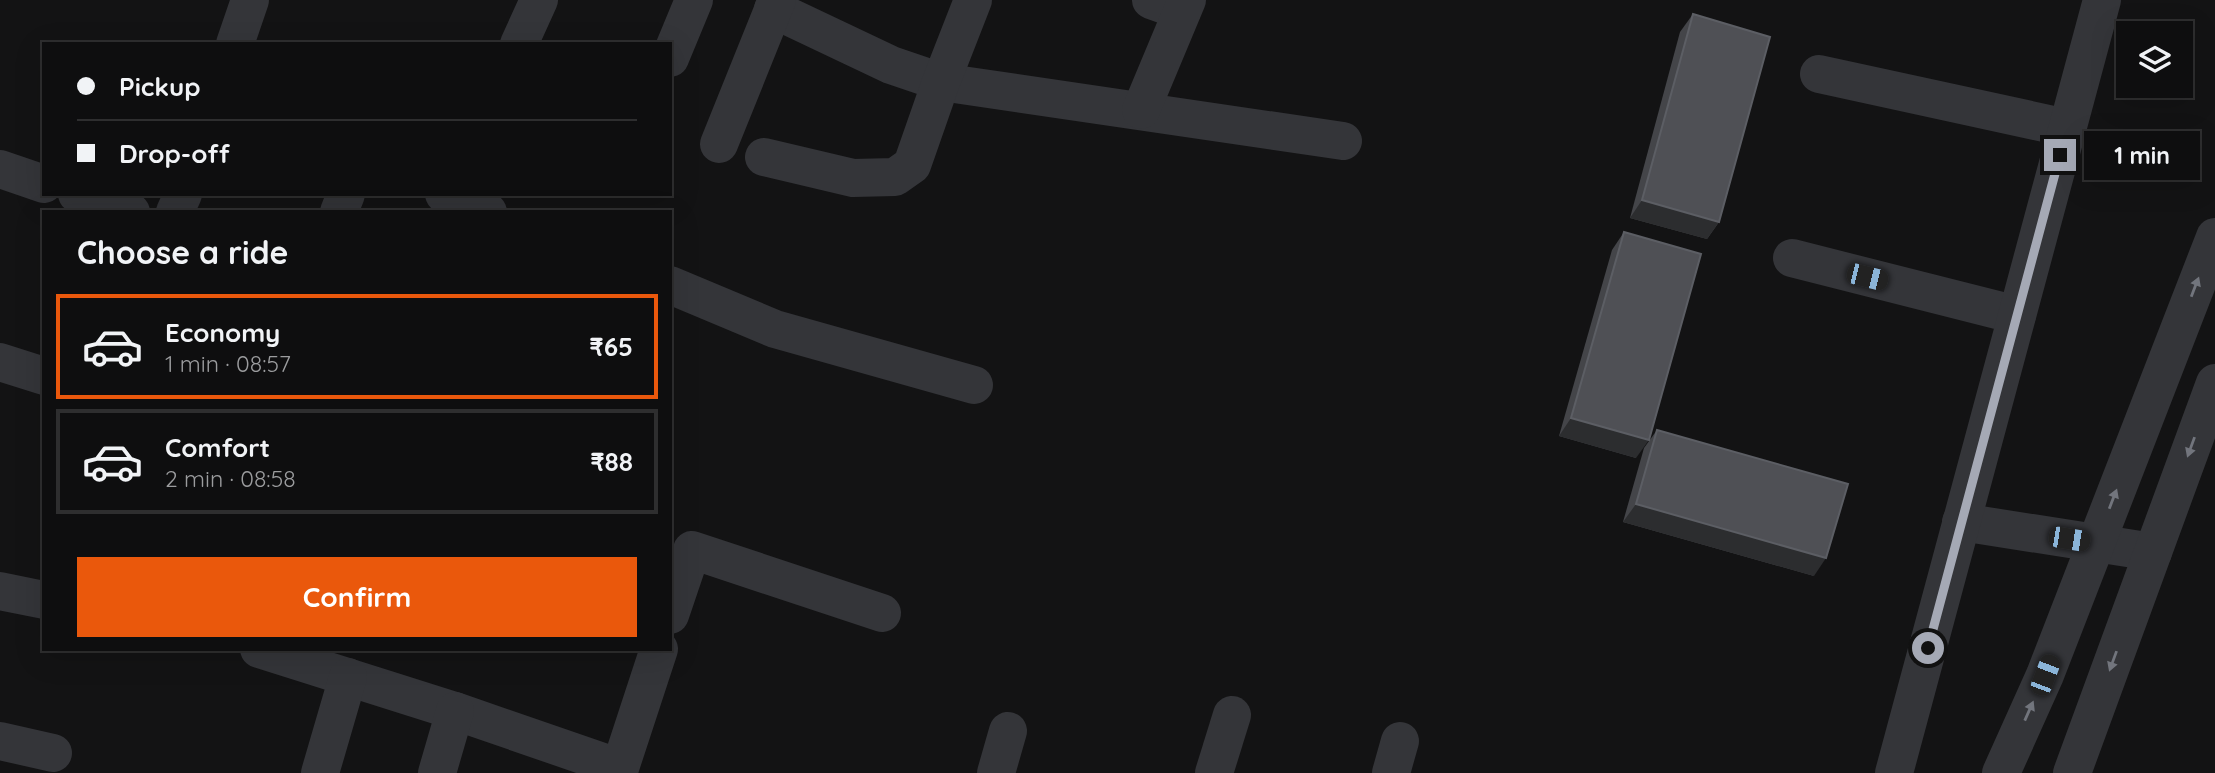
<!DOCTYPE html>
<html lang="en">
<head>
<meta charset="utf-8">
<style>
  :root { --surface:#0e0e0f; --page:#1c1c1d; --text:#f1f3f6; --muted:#9b9c9e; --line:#2e2e2f; --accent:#ea580c }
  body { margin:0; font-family:Quicksand,sans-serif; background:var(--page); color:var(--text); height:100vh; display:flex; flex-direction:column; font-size:26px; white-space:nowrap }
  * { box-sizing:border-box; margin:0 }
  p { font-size:23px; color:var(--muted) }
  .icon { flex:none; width:38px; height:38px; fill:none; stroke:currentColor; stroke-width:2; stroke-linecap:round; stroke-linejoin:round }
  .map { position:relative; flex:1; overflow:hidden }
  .details { position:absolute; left:42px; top:210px; width:630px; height:441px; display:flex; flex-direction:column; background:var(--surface); border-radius:0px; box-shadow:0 7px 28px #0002,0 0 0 2px var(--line) }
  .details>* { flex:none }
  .top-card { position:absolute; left:42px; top:42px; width:630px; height:154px; border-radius:0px; box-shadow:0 7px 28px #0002,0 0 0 2px var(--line); display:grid; align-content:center; height:154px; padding:0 35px; background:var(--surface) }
  .fabs { position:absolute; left:2116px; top:21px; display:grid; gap:14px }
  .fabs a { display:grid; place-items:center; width:77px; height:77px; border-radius:0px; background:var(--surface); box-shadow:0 7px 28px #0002,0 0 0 2px var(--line); font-size:35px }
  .end { position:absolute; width:32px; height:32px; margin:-16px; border:9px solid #a5a9b5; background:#111; box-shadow:0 0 0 4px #111 }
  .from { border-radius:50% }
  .bubble { position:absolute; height:49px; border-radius:0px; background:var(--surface); box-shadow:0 7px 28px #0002,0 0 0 2px var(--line); font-size:23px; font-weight:800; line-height:49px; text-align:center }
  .car { position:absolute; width:21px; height:42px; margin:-21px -10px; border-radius:9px; box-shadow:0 0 5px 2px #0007; background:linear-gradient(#222 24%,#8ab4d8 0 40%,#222 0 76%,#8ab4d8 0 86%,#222 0) }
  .top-card b { display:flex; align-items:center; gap:24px; height:66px; font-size:26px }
  .top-card b+b { border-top:2px solid var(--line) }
  .top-card i { width:18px; height:18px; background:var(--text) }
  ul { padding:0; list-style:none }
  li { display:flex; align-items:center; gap:21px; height:105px; margin:0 14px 10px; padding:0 21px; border:4px solid var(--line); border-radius:0px }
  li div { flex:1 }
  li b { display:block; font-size:26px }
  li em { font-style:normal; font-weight:800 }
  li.on { border-color:var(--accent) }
  li>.icon { width:63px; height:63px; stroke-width:1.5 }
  h2 { padding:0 35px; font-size:32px; line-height:84px }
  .primary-button { display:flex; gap:14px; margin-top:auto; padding:14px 35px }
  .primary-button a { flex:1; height:80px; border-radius:0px; background:var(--accent); color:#fff; font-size:28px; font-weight:800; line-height:80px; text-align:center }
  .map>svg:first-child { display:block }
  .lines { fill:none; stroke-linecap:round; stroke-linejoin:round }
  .minor { stroke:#343539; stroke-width:38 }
  .wall { fill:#444549 }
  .shaded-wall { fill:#2c2d2f }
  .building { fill:#4f5055; stroke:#5c5e64; stroke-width:2 }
  .oneway { fill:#72757d }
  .route { stroke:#a5a9b5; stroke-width:9 }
</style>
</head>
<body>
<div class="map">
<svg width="2215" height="773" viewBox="0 0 2215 773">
  <rect width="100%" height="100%" fill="#131314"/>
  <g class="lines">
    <!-- minor -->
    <g class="minor">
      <path d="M 1151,0 L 1182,11"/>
      <path d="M 773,9 L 891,65 L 941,82 L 1343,141"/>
      <path d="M 235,44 L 250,0"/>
      <path d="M 519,44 L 539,0"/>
      <path d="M 670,58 L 694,0"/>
      <path d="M 1819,74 L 2067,128"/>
      <path d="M 1141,110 L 1187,0"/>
      <path d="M 719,144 L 777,0"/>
      <path d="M 764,157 L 853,178 L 895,177 L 912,165 L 941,82 L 973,0"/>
      <path d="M 0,169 L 44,184"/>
      <path d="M 77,194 L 131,212"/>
      <path d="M 444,194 L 488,212"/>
      <path d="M 175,212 L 183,194"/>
      <path d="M 339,212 L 346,194"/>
      <path d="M 1792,258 L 2017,315"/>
      <path d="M 670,285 L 775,329 L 974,385"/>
      <path d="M 0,362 L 44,376"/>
      <path d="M 1961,522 L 2153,552"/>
      <path d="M 0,591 L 44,600"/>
      <path d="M 670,615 L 692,550 L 882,613"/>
      <path d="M 259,649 L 455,711 L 620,768 L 659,649"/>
      <path d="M 0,741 L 53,753"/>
      <path d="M 320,773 L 348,677"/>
      <path d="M 437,773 L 455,711"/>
      <path d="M 996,773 L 1008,731"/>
      <path d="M 1214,773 L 1232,715"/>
      <path d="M 1391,773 L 1400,741"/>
      <path d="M 1894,773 L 2102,0"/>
      <path d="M 2001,773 L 2045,675 L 2215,237"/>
      <path d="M 2072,773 L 2215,383"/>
    </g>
  </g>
  <!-- wall -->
  <g class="wall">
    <path d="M 1693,14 L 1719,222 L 1707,239 L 1630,218 L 1680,32 Z"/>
    <path d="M 1624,232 L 1636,458 L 1559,436 L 1612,250 Z"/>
    <path d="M 1657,430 L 1814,576 L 1623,522 L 1644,448 Z"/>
  </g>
  <!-- shaded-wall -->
  <g class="shaded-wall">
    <path d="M 1642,200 L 1719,222 L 1707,239 L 1630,218 Z"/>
    <path d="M 1571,418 L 1649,440 L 1636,458 L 1559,436 Z"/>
    <path d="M 1636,504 L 1826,558 L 1814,576 L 1623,522 Z"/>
  </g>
  <!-- building -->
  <g class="building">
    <path d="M 1693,14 L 1770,37 L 1719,222 L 1642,200 Z"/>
    <path d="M 1624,232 L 1701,254 L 1649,440 L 1571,418 Z"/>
    <path d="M 1657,430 L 1848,484 L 1826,558 L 1636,504 Z"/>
  </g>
  <!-- one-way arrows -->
  <defs><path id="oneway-solid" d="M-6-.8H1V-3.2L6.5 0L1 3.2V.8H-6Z" transform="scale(1.75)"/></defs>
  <g class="oneway">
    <use href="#oneway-solid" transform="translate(2195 287) rotate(-69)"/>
    <use href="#oneway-solid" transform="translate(2191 447) rotate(110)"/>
    <use href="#oneway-solid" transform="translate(2113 499) rotate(-69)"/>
    <use href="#oneway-solid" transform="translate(2113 661) rotate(110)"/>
    <use href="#oneway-solid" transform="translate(2029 711) rotate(-66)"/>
  </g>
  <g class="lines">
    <!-- route -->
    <path class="route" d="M 1928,648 L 2060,155"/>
  </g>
</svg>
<div class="fabs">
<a><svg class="icon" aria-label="layers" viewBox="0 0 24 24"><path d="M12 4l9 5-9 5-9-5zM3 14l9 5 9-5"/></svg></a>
</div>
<i class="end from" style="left:1928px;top:648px"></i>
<i class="end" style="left:2060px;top:155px"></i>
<div class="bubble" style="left:2084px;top:131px;width:116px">1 min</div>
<i class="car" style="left:1867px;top:277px;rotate:104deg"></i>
<i class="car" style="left:2069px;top:539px;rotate:99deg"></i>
<i class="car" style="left:2045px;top:675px;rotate:21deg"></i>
<div class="top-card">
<b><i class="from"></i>Pickup</b>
<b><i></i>Drop-off</b>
</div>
<section class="details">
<h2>Choose a ride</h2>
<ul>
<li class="on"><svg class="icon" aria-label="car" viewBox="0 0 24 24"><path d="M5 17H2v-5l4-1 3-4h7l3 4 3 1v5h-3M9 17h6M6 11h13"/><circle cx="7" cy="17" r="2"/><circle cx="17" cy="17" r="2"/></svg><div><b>Economy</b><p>1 min · 08:57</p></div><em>₹65</em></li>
<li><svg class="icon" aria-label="car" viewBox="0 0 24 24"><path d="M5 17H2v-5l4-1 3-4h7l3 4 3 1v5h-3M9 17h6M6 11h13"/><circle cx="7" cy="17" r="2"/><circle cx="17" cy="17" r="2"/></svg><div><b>Comfort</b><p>2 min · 08:58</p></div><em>₹88</em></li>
</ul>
<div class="primary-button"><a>Confirm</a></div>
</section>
</div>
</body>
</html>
